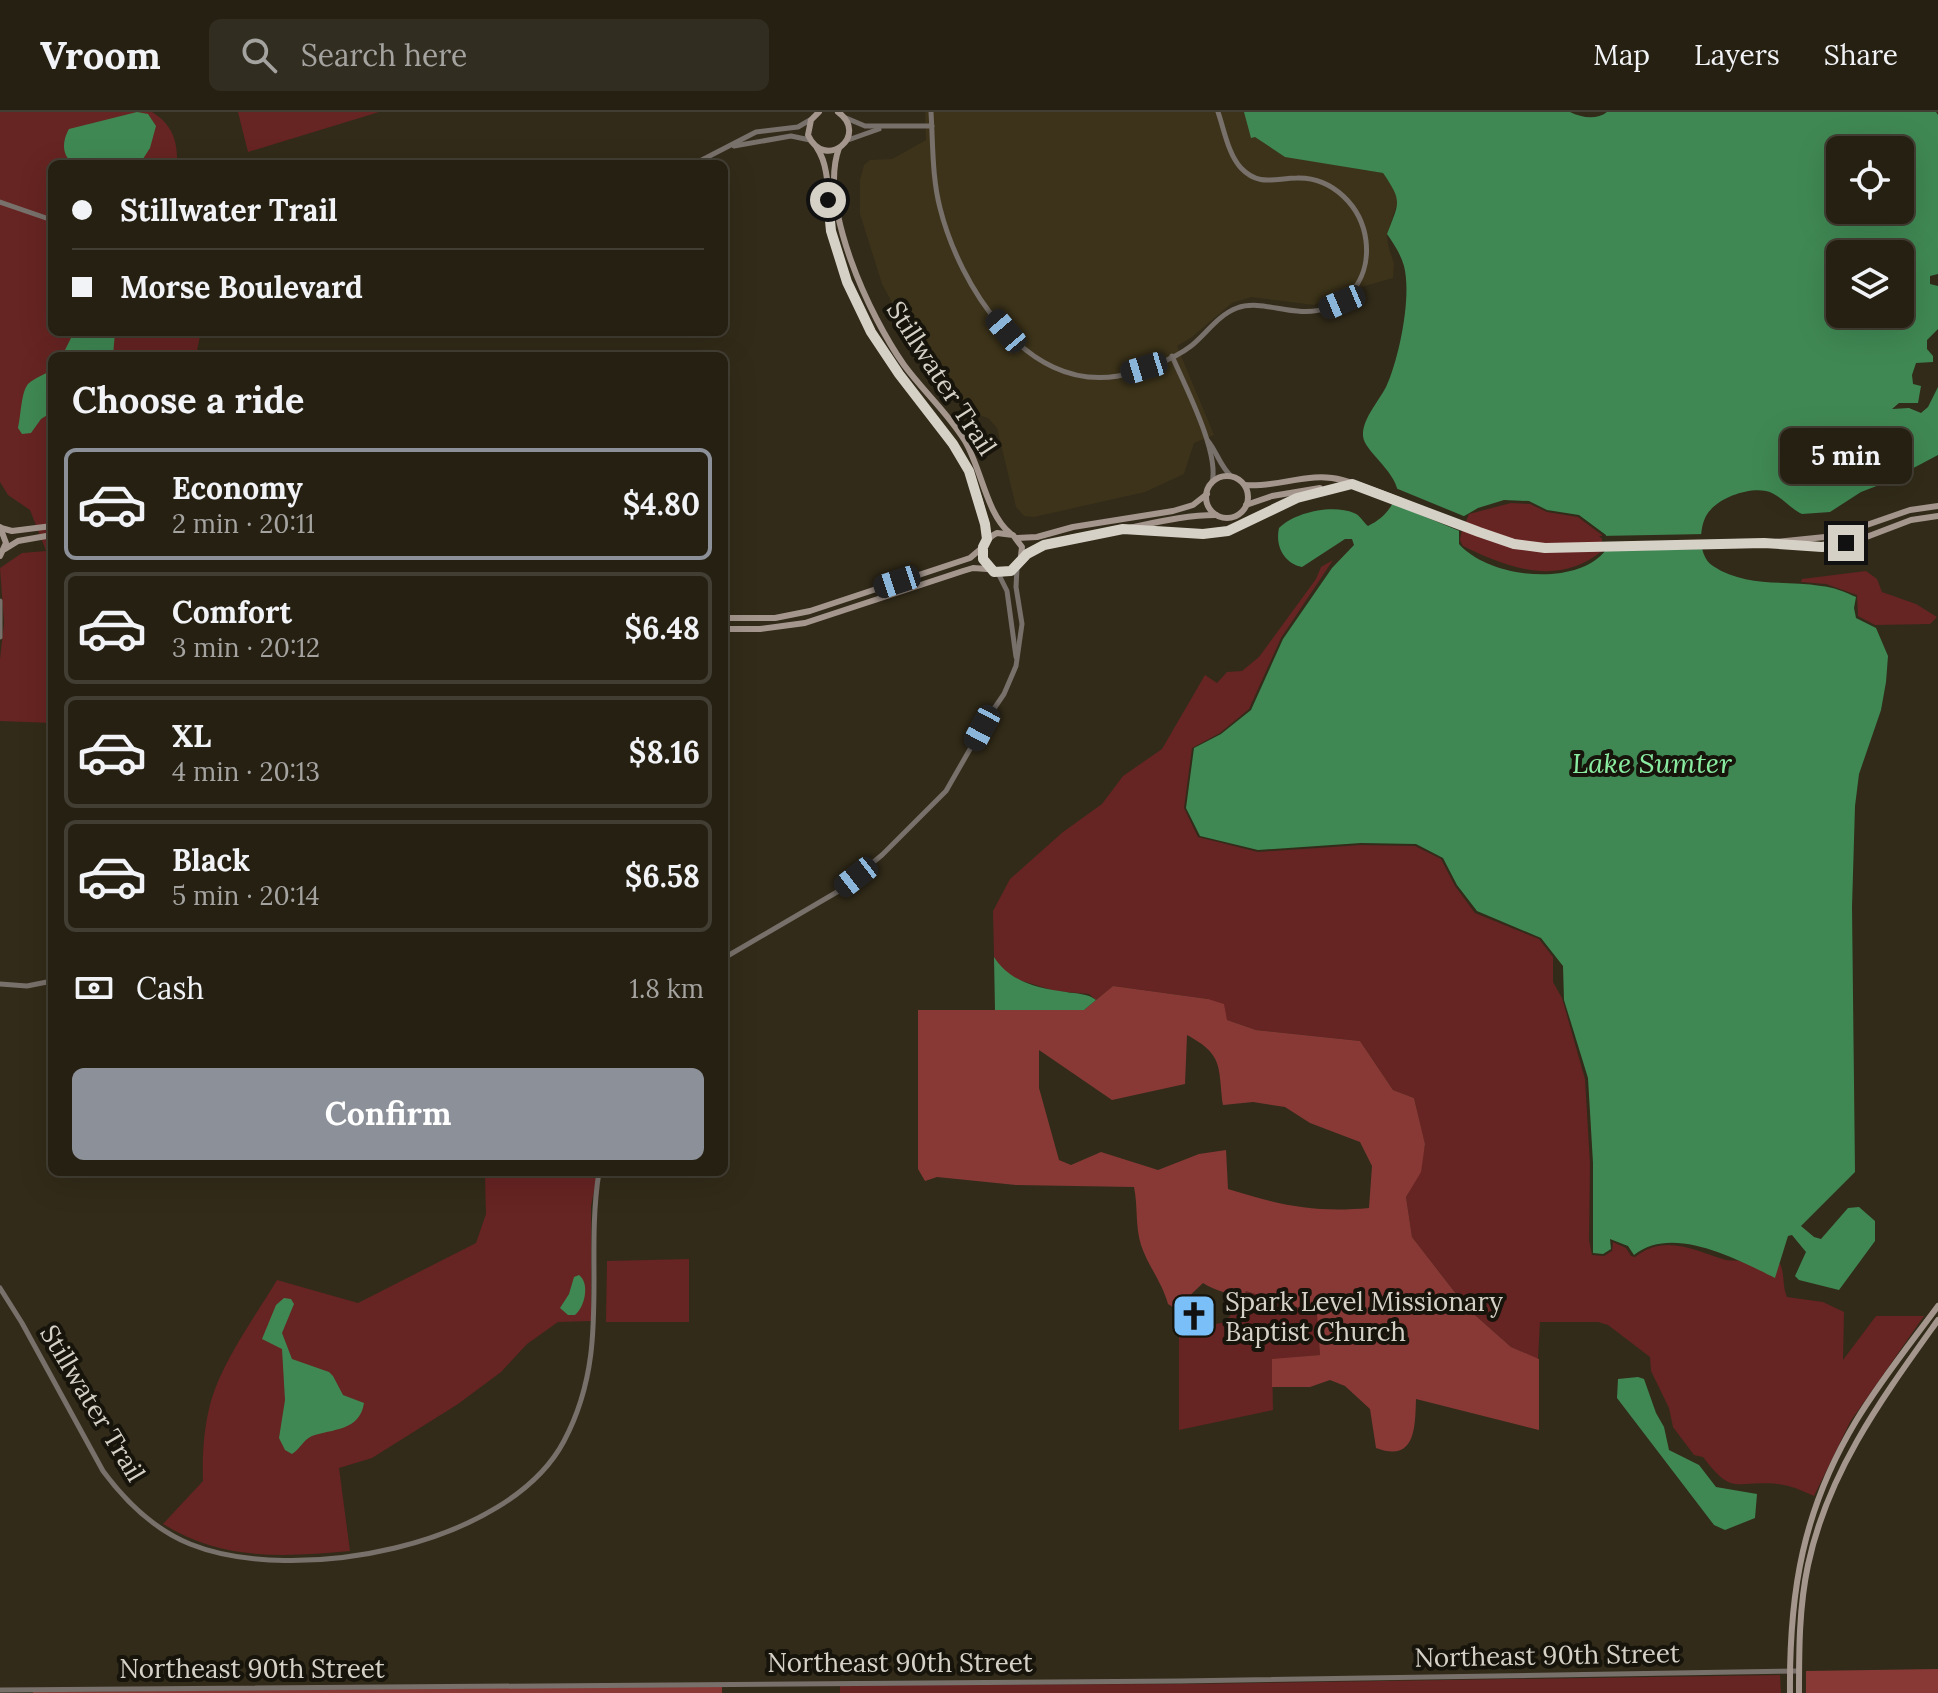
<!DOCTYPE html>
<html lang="en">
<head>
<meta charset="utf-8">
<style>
  :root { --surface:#262013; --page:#322d21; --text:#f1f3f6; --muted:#a4a3a0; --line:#423e33; --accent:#8c9099 }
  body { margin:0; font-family:Lora,serif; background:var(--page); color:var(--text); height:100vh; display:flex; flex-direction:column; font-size:30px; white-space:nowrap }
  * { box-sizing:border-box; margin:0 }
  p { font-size:26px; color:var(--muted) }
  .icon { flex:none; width:44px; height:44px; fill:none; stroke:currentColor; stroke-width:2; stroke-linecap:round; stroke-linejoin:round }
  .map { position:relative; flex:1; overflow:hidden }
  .details { position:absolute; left:48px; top:240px; width:680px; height:824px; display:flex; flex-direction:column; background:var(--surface); border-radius:12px; box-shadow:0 8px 32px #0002,0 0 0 2px var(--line) }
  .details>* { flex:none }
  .hud { position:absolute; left:48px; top:48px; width:680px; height:176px; border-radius:12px; box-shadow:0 8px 32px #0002,0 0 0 2px var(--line); display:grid; align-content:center; height:176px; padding:0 24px; background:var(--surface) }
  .fabs { position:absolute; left:1826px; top:24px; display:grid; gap:16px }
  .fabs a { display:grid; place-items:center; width:88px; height:88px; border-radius:12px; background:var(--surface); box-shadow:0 8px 32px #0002,0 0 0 2px var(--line); font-size:40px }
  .end { position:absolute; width:36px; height:36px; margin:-18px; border:10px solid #d6d1c7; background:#111; box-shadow:0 0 0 4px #111 }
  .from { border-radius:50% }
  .bubble { position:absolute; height:56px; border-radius:12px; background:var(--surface); box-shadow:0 8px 32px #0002,0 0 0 2px var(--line); font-size:26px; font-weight:700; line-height:56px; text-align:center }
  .car { position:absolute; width:24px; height:48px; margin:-24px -12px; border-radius:10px; box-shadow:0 0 6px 2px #0007; background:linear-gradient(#222 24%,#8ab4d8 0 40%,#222 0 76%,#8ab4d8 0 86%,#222 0) }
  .hud b { display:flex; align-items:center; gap:28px; height:76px; font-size:30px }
  .hud b+b { border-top:2px solid var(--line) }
  .hud i { width:20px; height:20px; background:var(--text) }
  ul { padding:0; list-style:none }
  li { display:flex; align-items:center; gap:24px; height:112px; margin:0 16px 12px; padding:0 8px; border:4px solid var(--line); border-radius:12px }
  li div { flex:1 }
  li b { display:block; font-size:30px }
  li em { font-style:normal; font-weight:700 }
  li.active { border-color:var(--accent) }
  li>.icon { width:72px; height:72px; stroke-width:1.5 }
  h2 { padding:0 24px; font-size:36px; line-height:96px }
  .pay { display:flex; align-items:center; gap:20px; height:88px; padding:0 24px; font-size:30px }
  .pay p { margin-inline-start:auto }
  .action { display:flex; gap:16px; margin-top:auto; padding:16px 24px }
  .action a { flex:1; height:92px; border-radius:12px; background:var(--accent); color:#fff; font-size:32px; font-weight:700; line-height:92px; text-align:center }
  header { display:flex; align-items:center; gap:48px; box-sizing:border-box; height:112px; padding:0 40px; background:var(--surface); border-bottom:2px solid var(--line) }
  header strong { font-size:38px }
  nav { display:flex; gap:44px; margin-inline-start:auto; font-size:28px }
  .search { width:560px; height:72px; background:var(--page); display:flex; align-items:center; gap:20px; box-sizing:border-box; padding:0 28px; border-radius:12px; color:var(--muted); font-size:30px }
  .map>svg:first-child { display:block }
  .built { fill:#3d331a }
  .green { fill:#662422 }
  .forest { fill:#883936; fill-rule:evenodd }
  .water { fill:#3f8853; fill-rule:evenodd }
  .pier { fill:#322b19 }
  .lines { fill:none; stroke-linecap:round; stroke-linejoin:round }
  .tertiary { stroke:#78706a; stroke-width:5 }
  .secondary { stroke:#a4968d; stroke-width:6 }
  .route { stroke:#d6d1c7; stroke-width:10 }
  .labels { text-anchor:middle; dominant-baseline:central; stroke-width:8; stroke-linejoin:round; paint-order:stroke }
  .street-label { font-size:26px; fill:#d6d1c7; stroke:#17140c }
  .poi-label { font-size:26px; fill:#d6d1c7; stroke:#17140c; text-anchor:start }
  .water-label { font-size:28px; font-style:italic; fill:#8aeca1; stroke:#17140c }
</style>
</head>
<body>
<header>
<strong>Vroom</strong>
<div class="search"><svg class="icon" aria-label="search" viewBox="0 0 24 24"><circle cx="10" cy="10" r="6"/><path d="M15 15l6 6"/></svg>Search here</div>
<nav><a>Map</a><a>Layers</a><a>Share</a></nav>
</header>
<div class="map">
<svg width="1938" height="1581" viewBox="0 0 1938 1581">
  <rect width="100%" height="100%" fill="#322b19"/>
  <!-- built -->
  <path class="built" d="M 925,0 L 1244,0 L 1255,24 L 1284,44 L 1383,61 L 1399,86 L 1387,122 L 1388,133 L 1394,152 L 1393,166 L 1347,179 L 1314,193 L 1251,185 L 1232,191 L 1192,225 L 1177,234 L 1214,323 L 1194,331 L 1184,362 L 1145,380 L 1034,405 L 1024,404 L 1016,395 L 997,316 L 988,306 L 970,300 L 917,236 L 882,172 L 860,102 L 860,68 L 864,53 L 870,48 L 892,47 L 926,28 Z"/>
  <!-- green -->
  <g class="green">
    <path d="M 0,0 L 152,0 C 172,12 178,29 177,52 L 52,52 L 52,220 L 201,220 L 197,238 L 214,244 L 52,244 L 52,611 L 0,609 L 0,547 L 4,511 L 0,456 L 22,441 L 46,439 L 30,398 L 8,383 L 0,370 Z"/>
    <path d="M 238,0 L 379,0 L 248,40 Z"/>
    <path d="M 1511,391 L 1530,392 L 1547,400 L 1578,405 L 1602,423 L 1602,431 L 1546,433 L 1515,429 L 1465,412 L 1469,402 Z"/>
    <path d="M 1462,417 C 1515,437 1547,438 1602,436 L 1602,439 C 1558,475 1508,456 1463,434 L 1460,428 Z"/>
    <path d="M 1333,448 L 1281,526 L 1249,597 L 1220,621 L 1192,636 L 1184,696 L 1198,725 L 1258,740 L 1361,733 L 1415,734 L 1441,747 L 1455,774 L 1475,801 L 1539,827 L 1553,845 L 1553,870 L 1562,886 L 1585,967 L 1590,1052 L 1589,1128 L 1592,1143 L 1604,1144 L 1612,1139 L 1613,1130 L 1626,1136 L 1631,1144 L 1635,1145 C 1665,1121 1695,1139 1726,1148 C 1731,1149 1735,1148 1739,1149 C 1751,1152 1764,1160 1775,1165 L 1779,1150 C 1785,1159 1782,1174 1787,1185 L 1823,1190 L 1844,1200 L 1843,1248 L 1876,1204 L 1924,1204 L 1850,1310 L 1814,1384 C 1802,1379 1790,1373 1777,1372 C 1733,1368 1734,1385 1703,1345 L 1694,1343 L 1673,1315 L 1669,1296 L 1651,1259 L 1650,1245 L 1608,1213 L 1598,1210 L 1540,1210 L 1538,1247 L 1511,1235 L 1467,1196 L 1412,1125 L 1406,1085 L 1418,1061 L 1425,1033 L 1414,986 L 1393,978 L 1360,929 L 1256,918 L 1227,908 L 1208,887 L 1113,874 L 1096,888 L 1089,882 L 1055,879 L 1016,867 L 1002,859 L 994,845 L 993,799 L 1010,767 L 1063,720 L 1102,692 L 1123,664 L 1162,637 L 1205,563 L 1217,571 L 1227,560 L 1242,559 L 1259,545 L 1316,467 L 1321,455 Z"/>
    <path d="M 1866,459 L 1877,467 L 1882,480 L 1916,492 L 1937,505 L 1930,512 L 1875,513 L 1858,504 L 1857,483 L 1826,472 L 1801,470 L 1802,467 Z"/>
    <path d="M 480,1060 L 598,1060 L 591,1094 L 591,1209 L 558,1210 L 527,1232 L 501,1260 L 458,1292 L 372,1346 L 339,1356 L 350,1439 C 284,1445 222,1449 163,1412 L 203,1369 C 202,1342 204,1314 211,1289 C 223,1248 255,1205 277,1168 L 358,1191 L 476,1131 L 486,1102 L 485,1065 Z"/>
    <path d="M 689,1147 L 689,1210 L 606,1210 L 607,1149 Z"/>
    <path d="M 1246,1179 L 1318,1202 L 1320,1243 L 1272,1248 L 1273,1298 L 1179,1318 L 1179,1220 L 1225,1210 L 1241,1190 Z"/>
    <path d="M 1780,1563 L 1781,1581 L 840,1581 L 840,1573 L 1189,1572 Z"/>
  </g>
  <!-- forest -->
  <g class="forest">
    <path d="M 1113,874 L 1208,887 L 1224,892 L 1227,908 L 1256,918 L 1360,929 L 1393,978 L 1414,986 L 1425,1032 L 1421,1060 L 1406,1085 L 1412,1125 L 1467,1196 L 1511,1235 L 1539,1247 L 1539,1318 L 1416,1287 C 1415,1315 1416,1351 1376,1336 L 1370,1297 L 1345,1274 L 1330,1268 L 1310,1275 L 1272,1275 L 1272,1247 L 1320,1243 L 1317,1202 L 1246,1179 L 1241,1190 C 1230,1180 1215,1179 1203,1171 L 1179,1194 L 1179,1199 L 1168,1192 C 1162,1170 1148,1154 1141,1133 C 1135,1114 1138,1094 1134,1075 L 1016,1073 L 937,1065 L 925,1069 L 918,1057 L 918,898 L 1084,898 ZM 1187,923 C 1224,943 1218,954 1223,993 L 1253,990 L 1285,995 L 1310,1011 L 1360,1030 L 1372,1054 L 1369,1096 C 1314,1101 1279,1093 1228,1077 L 1226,1038 L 1199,1042 L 1158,1058 L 1101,1040 L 1071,1053 L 1059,1048 L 1039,976 L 1039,938 L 1112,988 L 1185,972 Z"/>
    <path d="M 1938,1557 L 1938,1581 L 1806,1581 L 1806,1559 Z"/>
    <path d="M 722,1574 L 722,1581 L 33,1581 L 33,1580 Z"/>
  </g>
  <!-- water -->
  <g class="water">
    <path d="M 137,0 L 148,2 L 156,14 L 150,36 L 141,50 L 75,52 C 61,45 62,29 69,17 Z"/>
    <path d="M 1244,0 L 1570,0 C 1582,6 1597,8 1607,0 L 1936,0 L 1938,3 L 1938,162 L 1930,164 L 1930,172 L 1938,174 L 1938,217 L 1927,228 L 1927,237 L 1933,244 L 1933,250 L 1916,251 L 1912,263 L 1913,272 L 1921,274 L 1918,291 L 1899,291 L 1892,297 L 1909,296 L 1921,301 L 1928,295 L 1938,275 L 1938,343 L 1887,370 L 1861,380 L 1830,400 L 1802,402 C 1789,396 1780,382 1766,379 C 1748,375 1716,386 1706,404 C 1699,417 1698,445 1713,454 C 1746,476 1785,468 1821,474 C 1833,475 1845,480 1856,485 L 1854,496 L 1856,506 L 1876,516 L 1888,544 L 1886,570 L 1881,598 L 1859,662 L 1855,694 L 1852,795 L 1855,1060 L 1801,1114 L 1814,1125 L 1821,1127 L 1848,1096 L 1859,1095 L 1875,1109 L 1875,1129 L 1839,1178 L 1799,1168 L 1795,1164 L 1806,1140 L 1792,1123 L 1788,1124 L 1775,1166 C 1737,1147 1672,1112 1634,1143 L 1628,1134 L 1610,1127 L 1611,1137 L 1603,1142 L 1593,1141 L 1593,1051 L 1588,966 L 1564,888 L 1563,854 L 1541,826 L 1477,799 L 1457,773 L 1443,746 L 1416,732 L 1361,731 L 1258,738 L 1200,724 L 1186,696 L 1194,636 L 1221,622 L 1251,598 L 1283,527 L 1332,456 L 1354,433 L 1352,427 L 1345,427 L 1302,455 C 1284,451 1275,434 1279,416 C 1295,400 1333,392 1354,401 C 1360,403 1363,410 1368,414 C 1384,406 1391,397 1398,380 C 1394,357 1364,339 1363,324 C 1362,307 1379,289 1386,275 C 1399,247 1412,185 1404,154 C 1401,143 1394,132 1387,122 C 1399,90 1403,90 1383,61 L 1285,45 L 1255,25 L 1251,26 ZM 1840,38 L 1900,38 L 1900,98 L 1840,98 ZM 1840,142 L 1900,142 L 1900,202 L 1840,202 ZM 1504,388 L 1529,389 L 1547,398 L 1579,403 L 1606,423 L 1606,438 C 1576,476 1489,466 1459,432 L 1459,407 L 1478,396 Z"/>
    <path d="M 74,220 L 115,220 L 113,244 L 62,244 Z"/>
    <path d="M 52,257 L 52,300 L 41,307 L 31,321 L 22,322 L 18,316 C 21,304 21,278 29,271 C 36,265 45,263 52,257 Z"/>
    <path d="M 994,845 C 1009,869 1038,877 1066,880 C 1077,882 1087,881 1096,888 L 1084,898 L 995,898 Z"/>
    <path d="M 579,1163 C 590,1171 585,1195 575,1203 L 568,1203 L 560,1196 L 569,1182 L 574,1165 Z"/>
    <path d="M 284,1186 L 291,1187 L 294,1192 L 282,1221 L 292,1247 L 329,1260 L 333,1264 L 343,1283 L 364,1291 C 360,1319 332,1317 312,1324 C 303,1328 300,1337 292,1342 L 285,1338 L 279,1326 L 285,1288 L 282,1237 L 262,1227 L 276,1193 Z"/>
    <path d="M 1638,1265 L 1644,1267 L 1656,1301 L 1664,1315 L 1669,1338 L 1699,1353 L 1716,1375 L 1757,1382 L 1755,1406 L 1725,1418 L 1714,1413 L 1617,1286 L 1618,1267 Z"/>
  </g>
  <!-- pier -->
  <g class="pier">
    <path d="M 1393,375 L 1466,405 L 1463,408 L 1462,420 L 1389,390 Z"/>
    <path d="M 1706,422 L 1706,437 L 1600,439 L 1605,429 L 1599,424 Z"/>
  </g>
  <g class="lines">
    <!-- tertiary -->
    <g class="tertiary">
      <path d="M 931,0 C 933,32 932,65 940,96 C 959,172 1025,280 1118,264 C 1140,260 1173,248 1191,234 C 1206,222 1218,203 1237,196 C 1256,189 1278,198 1297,199 C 1340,204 1371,172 1366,129 C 1362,95 1333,65 1297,66 C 1275,66 1259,75 1241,56 C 1228,42 1224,17 1218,0"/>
      <path d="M 846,6 L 865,14 L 932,14"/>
      <path d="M 848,28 L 879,17"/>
      <path d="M 734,34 L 791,24 L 810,28"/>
      <path d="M 694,52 L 756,20 L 798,15 L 810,8"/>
      <path d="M 0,90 L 52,108"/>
      <path d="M 1172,244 C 1185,274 1220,341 1212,371"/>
      <path d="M 1208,329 C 1217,340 1220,354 1231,364"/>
      <path d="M 998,461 L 1007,479 L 1016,545"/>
      <path d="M 0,489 L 0,525"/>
      <path d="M 724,846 L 837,780 L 882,743 L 946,679 L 989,604 L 1004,582 L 1016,554 L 1022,512 L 1016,475 L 1017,456"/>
      <path d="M 0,872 L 27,874 L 52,869"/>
      <path d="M 0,1176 L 22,1211 L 103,1359 C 126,1390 153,1417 190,1432 C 294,1474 508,1435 564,1329 C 612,1239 584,1153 599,1060"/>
      <path d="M 0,1578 L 1181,1569 L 1799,1559"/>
    </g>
    <!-- secondary -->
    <g class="secondary">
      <path d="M 819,0 L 811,8 L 808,23 C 825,60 870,23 838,0"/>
      <path d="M 817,36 C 832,58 826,93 832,119 C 835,136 841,156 848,172 C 862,204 879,235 899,263 C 938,317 982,356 987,427"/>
      <path d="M 839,36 C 818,94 870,205 904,253 C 923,279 948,301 965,329 C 981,356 987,403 1010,421"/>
      <circle cx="1227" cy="385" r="21"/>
      <path d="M 1245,373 C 1277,376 1310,359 1342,368 C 1411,387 1473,427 1545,436 L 1764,431 L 1822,435 L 1869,424 L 1911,408 L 1938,404"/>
      <path d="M 1246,393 L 1272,384 L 1320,376"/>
      <path d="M 0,415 L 6,431 L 0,444"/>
      <path d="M 1,416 L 12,419 L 52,414"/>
      <path d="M 1133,418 L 1203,422 L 1228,419 L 1297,386 L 1349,372"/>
      <path d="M 1017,426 L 1037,425 L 1073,415 L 1173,399 L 1193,393 L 1207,382"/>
      <path d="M 1775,430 L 1835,424 L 1910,398 L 1938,394"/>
      <path d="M 5,437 L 18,429 L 52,423"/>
      <path d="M 1020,452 L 1022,435 L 1013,423 L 997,421 C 976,430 979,465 1005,461 C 1020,459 1025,441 1039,435 C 1063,425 1092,423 1118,418 C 1150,412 1183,403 1216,403"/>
      <path d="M 724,506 L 775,506 L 810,499 L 970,446 L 983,435"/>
      <path d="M 724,517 L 760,517 L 805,511 L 963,459 L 973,456 L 987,457"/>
      <path d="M 1790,1581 C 1789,1480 1803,1397 1856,1309 C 1880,1269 1910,1232 1938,1194"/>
      <path d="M 1799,1581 C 1799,1539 1799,1495 1808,1453 C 1828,1359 1883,1285 1938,1208"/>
    </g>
  </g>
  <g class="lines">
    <!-- route -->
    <path class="route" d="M 828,88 L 831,119 L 847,170 L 871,220 L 899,262 L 953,332 L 969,359 L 985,412 L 987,427 L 983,435 L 983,447 L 994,460 L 1011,459 L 1027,442 L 1044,433 L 1123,417 L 1203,422 L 1228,419 L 1297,386 L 1352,372 L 1479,420 L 1514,432 L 1545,436 L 1764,431 L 1822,435 L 1846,431"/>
  </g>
  <!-- icons -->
  <defs>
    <g id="church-square" transform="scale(2.3)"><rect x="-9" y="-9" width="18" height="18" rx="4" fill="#7abff8" stroke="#17140c"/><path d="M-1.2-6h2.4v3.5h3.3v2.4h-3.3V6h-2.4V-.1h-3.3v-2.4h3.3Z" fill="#111"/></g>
  </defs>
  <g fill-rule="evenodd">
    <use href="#church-square" x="1194" y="1204"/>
  </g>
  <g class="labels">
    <!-- street labels -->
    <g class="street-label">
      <text transform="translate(942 266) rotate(57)">Stillwater Trail</text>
      <text transform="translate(93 1291) rotate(59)">Stillwater Trail</text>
      <text transform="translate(1547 1543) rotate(-1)">Northeast 90th Street</text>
      <text x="900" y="1550">Northeast 90th Street</text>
      <text x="252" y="1556">Northeast 90th Street</text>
    </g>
    <!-- poi labels -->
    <g class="poi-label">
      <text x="1225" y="1189">Spark Level Missionary<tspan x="1225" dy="30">Baptist Church</tspan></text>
    </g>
    <!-- water labels -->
    <g class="water-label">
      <text x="1652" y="651">Lake Sumter</text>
    </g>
  </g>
</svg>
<div class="fabs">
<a><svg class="icon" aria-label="locate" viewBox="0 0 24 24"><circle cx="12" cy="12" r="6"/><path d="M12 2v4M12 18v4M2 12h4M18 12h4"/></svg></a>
<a><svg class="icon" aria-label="layers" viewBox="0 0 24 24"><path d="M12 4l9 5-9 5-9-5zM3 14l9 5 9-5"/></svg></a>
</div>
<i class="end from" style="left:828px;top:88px"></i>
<i class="end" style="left:1846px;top:431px"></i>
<div class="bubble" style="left:1780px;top:316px;width:132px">5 min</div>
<i class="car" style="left:1342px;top:190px;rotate:247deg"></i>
<i class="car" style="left:1006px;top:219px;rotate:320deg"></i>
<i class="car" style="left:1144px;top:256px;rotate:253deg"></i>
<i class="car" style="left:897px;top:470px;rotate:252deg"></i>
<i class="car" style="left:982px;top:616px;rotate:208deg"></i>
<i class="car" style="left:856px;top:765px;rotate:232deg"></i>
<div class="hud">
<b><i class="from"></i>Stillwater Trail</b>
<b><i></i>Morse Boulevard</b>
</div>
<section class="details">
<h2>Choose a ride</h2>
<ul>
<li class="active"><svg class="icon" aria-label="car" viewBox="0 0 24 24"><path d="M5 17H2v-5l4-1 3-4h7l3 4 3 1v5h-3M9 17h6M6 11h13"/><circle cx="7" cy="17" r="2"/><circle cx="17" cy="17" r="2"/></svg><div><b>Economy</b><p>2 min · 20:11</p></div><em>$4.80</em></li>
<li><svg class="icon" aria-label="car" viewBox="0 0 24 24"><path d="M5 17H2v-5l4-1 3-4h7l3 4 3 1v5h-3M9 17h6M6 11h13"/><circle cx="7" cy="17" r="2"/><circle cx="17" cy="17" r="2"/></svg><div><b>Comfort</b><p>3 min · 20:12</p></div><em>$6.48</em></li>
<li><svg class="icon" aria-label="car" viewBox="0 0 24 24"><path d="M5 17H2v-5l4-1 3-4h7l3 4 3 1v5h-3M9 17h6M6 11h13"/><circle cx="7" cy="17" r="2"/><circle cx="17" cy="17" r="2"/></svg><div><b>XL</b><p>4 min · 20:13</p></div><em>$8.16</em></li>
<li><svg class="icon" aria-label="car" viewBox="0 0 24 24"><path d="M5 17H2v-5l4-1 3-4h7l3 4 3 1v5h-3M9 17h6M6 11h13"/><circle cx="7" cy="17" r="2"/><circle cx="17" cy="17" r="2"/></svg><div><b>Black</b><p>5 min · 20:14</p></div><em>$6.58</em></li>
</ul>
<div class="pay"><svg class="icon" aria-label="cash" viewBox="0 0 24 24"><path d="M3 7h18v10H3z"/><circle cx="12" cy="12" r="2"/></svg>Cash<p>1.8 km</p></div>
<div class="action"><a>Confirm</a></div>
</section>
</div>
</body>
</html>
